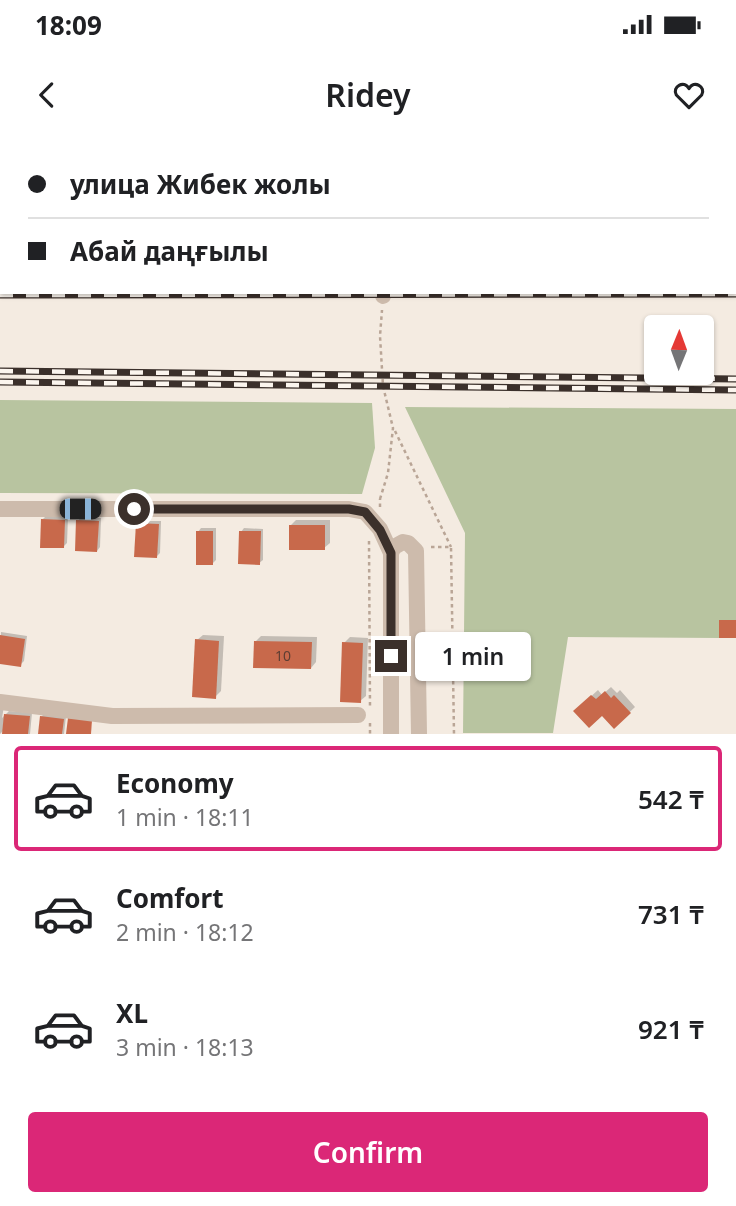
<!DOCTYPE html>
<html lang="en">
<head>
<meta charset="utf-8">
<style>
  :root { --surface:#fff; --page:#f6f6f6; --text:#202124; --muted:#757577; --line:#e0e0e0; --accent:#db2777 }
  body { margin:0; font-family:"Noto Sans",sans-serif; background:var(--page); color:var(--text); height:100vh; display:flex; flex-direction:column; font-size:26px; white-space:nowrap }
  * { box-sizing:border-box; margin:0 }
  p { font-size:23px; color:var(--muted) }
  .icon { flex:none; width:38px; height:38px; fill:none; stroke:currentColor; stroke-width:2; stroke-linecap:round; stroke-linejoin:round }
  .map { position:relative; height:594px; overflow:hidden }
  .drawer { display:flex; flex-direction:column; background:var(--surface); flex:1 }
  .drawer>* { flex:none }
  .hud { position:absolute; left:0px; top:0px; width:737px; height:154px; box-shadow:0 2px 5px #0004; display:grid; align-content:center; height:154px; padding:0 28px; background:var(--surface) }
  .needle { width:46px; rotate:1deg }
  .controls { position:absolute; left:644px; top:175px; display:grid; gap:14px }
  .controls a { display:grid; place-items:center; width:70px; height:70px; border-radius:7px; background:var(--surface); box-shadow:0 2px 5px #0004; font-size:35px }
  .end { position:absolute; width:32px; height:32px; margin:-16px; border:9px solid #3b302b; background:#fff; box-shadow:0 0 0 4px #fff }
  .from { border-radius:50% }
  .bubble { position:absolute; height:49px; border-radius:7px; background:var(--surface); box-shadow:0 2px 5px #0004; font-size:23px; font-weight:600; line-height:49px; text-align:center }
  .car { position:absolute; width:21px; height:42px; margin:-21px -10px; border-radius:9px; box-shadow:0 0 5px 2px #0007; background:linear-gradient(#222 24%,#8ab4d8 0 40%,#222 0 76%,#8ab4d8 0 86%,#222 0) }
  .hud b { display:flex; align-items:center; gap:24px; height:66px; font-size:26px }
  .hud b+b { border-top:2px solid var(--line) }
  .hud i { width:18px; height:18px; background:var(--text) }
  ul { padding:12px 0 0; list-style:none }
  li { display:flex; align-items:center; gap:21px; height:105px; margin:0 14px 10px; padding:0 14px; border:4px solid transparent; border-radius:7px }
  li div { flex:1 }
  li b { display:block; font-size:26px }
  li em { font-style:normal; font-weight:600 }
  li.selected { border-color:var(--accent) }
  li>.icon { width:63px; height:63px; stroke-width:1.5 }
  .primary-button { display:flex; gap:14px; margin-top:auto; padding:14px 28px }
  .primary-button a { flex:1; height:80px; border-radius:7px; background:var(--accent); color:#fff; font-size:28px; font-weight:600; line-height:80px; text-align:center }
  .status { display:flex; justify-content:space-between; align-items:center; height:49px; padding:0 35px; background:var(--surface); direction:ltr }
  .status svg { height:19px; fill:currentColor }
  header { display:flex; justify-content:space-between; align-items:center; height:91px; padding:0 28px; background:var(--surface); font-size:32px; font-weight:600 }
  .map>svg:first-child { display:block }
  .green { fill:#b8c4a0 }
  .shadow { fill:#0003 }
  .building { fill:#c8694b }
  .lines { fill:none; stroke-linecap:round; stroke-linejoin:round }
  .path { stroke:#b9a596; stroke-width:2.5; stroke-dasharray:3.5 3.5; stroke-linecap:butt }
  .minor { stroke:#cdbbac; stroke-width:16 }
  .rail-casing { stroke:#3b302b; stroke-width:7 }
  .rail { stroke:#fbf5ee; stroke-width:4.5; stroke-dasharray:13; stroke-linecap:butt }
  .route { stroke:#3b302b; stroke-width:9 }
  .labels { text-anchor:middle; dominant-baseline:central; stroke-width:6; stroke-linejoin:round; paint-order:stroke }
  .number-label { font-size:14px; fill:#5e3e33 }
</style>
</head>
<body>
<div class="status"><b>18:09</b><svg viewBox="0 0 49 12"><path d="M0 12V9h3v3zM5 12V6h3v6zM10 12V3h3v9zM15 12V0h3v12zM26 1h20v11H26zM47 4h2v5h-2z"/></svg></div>
<header><svg class="icon" aria-label="back" viewBox="0 0 24 24"><path d="M15 5l-7 7 7 7"/></svg>Ridey<svg class="icon" aria-label="heart" viewBox="0 0 24 24"><path d="M12 20l-8-8c-3-5 5-10 8-4 3-6 11-1 8 4z"/></svg></header>
<div class="map">
<svg width="736" height="594" viewBox="0 0 736 594">
  <rect width="100%" height="100%" fill="#f4ebe1"/>
  <!-- green -->
  <g class="green">
    <path d="M 0,260 L 372,263 L 375,308 L 362,354 L 0,353 Z"/>
    <path d="M 405,267 L 736,269 L 736,480 L 719,480 L 719,498 L 568,497 L 553,593 L 463,593 L 465,393 Z"/>
  </g>
  <!-- shadow -->
  <g class="shadow">
    <path d="M 334,0 L 353,0 L 348,2 Z"/>
    <path d="M 46,376 L 68,377 L 67,403 L 63,407 L 43,379 Z"/>
    <path d="M 81,377 L 101,378 L 100,407 L 97,411 L 78,381 Z"/>
    <path d="M 296,380 L 330,380 L 330,403 L 324,408 L 290,386 Z"/>
    <path d="M 141,381 L 161,381 L 160,413 L 157,416 L 137,384 Z"/>
    <path d="M 201,388 L 216,388 L 216,420 L 213,423 L 198,392 Z"/>
    <path d="M 244,388 L 263,389 L 263,420 L 259,423 L 241,392 Z"/>
    <path d="M 1,492 L 27,496 L 24,521 L 20,525 L 0,522 Z"/>
    <path d="M 203,495 L 224,496 L 221,551 L 215,557 L 197,500 Z"/>
    <path d="M 261,496 L 317,497 L 316,522 L 311,528 L 256,501 Z"/>
    <path d="M 350,497 L 368,498 L 366,556 L 360,561 L 344,503 Z"/>
    <path d="M 611,547 L 617,553 L 620,550 L 635,567 L 614,587 L 602,574 L 575,571 L 598,550 L 602,555 Z"/>
    <path d="M 0,566 L 4,566 L 2,578 L 9,571 L 32,573 L 30,594 L 4,594 L 4,590 L 0,594 Z"/>
    <path d="M 45,573 L 66,576 L 64,594 L 39,594 L 41,577 Z"/>
  </g>
  <!-- building -->
  <g class="building">
    <path d="M 41,379 L 65,380 L 64,408 L 40,408 Z"/>
    <path d="M 76,380 L 99,381 L 97,412 L 75,411 Z"/>
    <path d="M 136,383 L 159,384 L 157,418 L 134,417 Z"/>
    <rect x="289" y="385" width="36" height="25"/>
    <rect x="196" y="391" width="17" height="34"/>
    <path d="M 239,391 L 261,391 L 260,425 L 238,424 Z"/>
    <rect x="719" y="480" width="17" height="18"/>
    <path d="M 0,495 L 25,499 L 21,527 L 0,524 Z"/>
    <path d="M 195,499 L 219,501 L 216,559 L 192,557 Z"/>
    <path d="M 254,501 L 312,502 L 311,529 L 253,528 Z"/>
    <path d="M 342,502 L 363,503 L 361,563 L 340,562 Z"/>
    <path d="M 605,551 L 611,558 L 614,555 L 631,573 L 614,589 L 602,576 L 589,588 L 573,571 L 591,555 L 596,559 Z"/>
    <path d="M 4,574 L 30,576 L 28,594 L 2,594 Z"/>
    <path d="M 40,576 L 64,579 L 62,594 L 38,594 Z"/>
    <path d="M 68,578 L 92,580 L 91,594 L 66,594 Z"/>
  </g>
  <g class="lines">
    <!-- path -->
    <g class="path">
      <path d="M 395,291 L 451,407"/>
      <path d="M 380,359 L 388,333 L 393,288 L 383,246 L 380,196 L 382,170"/>
      <path d="M 380,367 L 380,359"/>
      <path d="M 369,401 L 370,566"/>
      <path d="M 431,407 L 451,407 L 454,594"/>
      <path d="M 370,583 L 370,594"/>
    </g>
    <!-- minor -->
    <g class="minor">
      <path d="M 397,0 L 397,2"/>
      <path d="M 50,2 L 52,0"/>
      <path d="M 0,51 L 2,49"/>
      <path d="M 383,156 L 384,152"/>
      <path d="M 0,369 L 349,369 L 365,372 L 380,389 L 391,413"/>
      <path d="M 0,562 L 112,576 L 358,575"/>
      <path d="M 391,594 L 391,413 L 394,407 L 403,402 L 408,403 L 416,411 L 419,594"/>
    </g>
    <!-- rail casing -->
    <g class="rail-casing">
      <g id="rail">
        <path d="M 75,2 L 77,0"/>
        <path d="M 735,73 L 736,73"/>
        <path d="M 0,77 L 2,75"/>
        <path d="M 0,136 L 2,136"/>
        <path d="M 0,155 L 736,154"/>
        <path d="M 0,231 L 736,239"/>
        <path d="M 0,242 L 736,250"/>
      </g>
    </g>
    <!-- rail -->
    <use href="#rail" class="rail"/>
  </g>
  <g class="lines">
    <!-- route -->
    <path class="route" d="M 134,369 L 349,369 L 365,372 L 380,390 L 391,413 L 391,516"/>
  </g>
  <g class="labels">
    <!-- number labels -->
    <g class="number-label">
      <text x="283" y="515">10</text>
    </g>
  </g>
</svg>
<div class="controls">
<a><svg class="needle" viewBox="-14 -14 28 28"><path d="M0-13l5 13h-10z" fill="#e53935"/><path d="M0 13l5-13h-10z" fill="#757577"/></svg></a>
</div>
<i class="end from" style="left:134px;top:369px"></i>
<i class="end" style="left:391px;top:516px"></i>
<div class="bubble" style="left:415px;top:492px;width:116px">1 min</div>
<i class="car" style="left:80px;top:369px;rotate:90deg"></i>
<div class="hud">
<b><i class="from"></i>улица Жибек жолы</b>
<b><i></i>Абай даңғылы</b>
</div>
</div>
<section class="drawer">
<ul>
<li class="selected"><svg class="icon" aria-label="car" viewBox="0 0 24 24"><path d="M5 17H2v-5l4-1 3-4h7l3 4 3 1v5h-3M9 17h6M6 11h13"/><circle cx="7" cy="17" r="2"/><circle cx="17" cy="17" r="2"/></svg><div><b>Economy</b><p>1 min · 18:11</p></div><em>542 ₸</em></li>
<li><svg class="icon" aria-label="car" viewBox="0 0 24 24"><path d="M5 17H2v-5l4-1 3-4h7l3 4 3 1v5h-3M9 17h6M6 11h13"/><circle cx="7" cy="17" r="2"/><circle cx="17" cy="17" r="2"/></svg><div><b>Comfort</b><p>2 min · 18:12</p></div><em>731 ₸</em></li>
<li><svg class="icon" aria-label="car" viewBox="0 0 24 24"><path d="M5 17H2v-5l4-1 3-4h7l3 4 3 1v5h-3M9 17h6M6 11h13"/><circle cx="7" cy="17" r="2"/><circle cx="17" cy="17" r="2"/></svg><div><b>XL</b><p>3 min · 18:13</p></div><em>921 ₸</em></li>
</ul>
<div class="primary-button"><a>Confirm</a></div>
</section>
</body>
</html>
